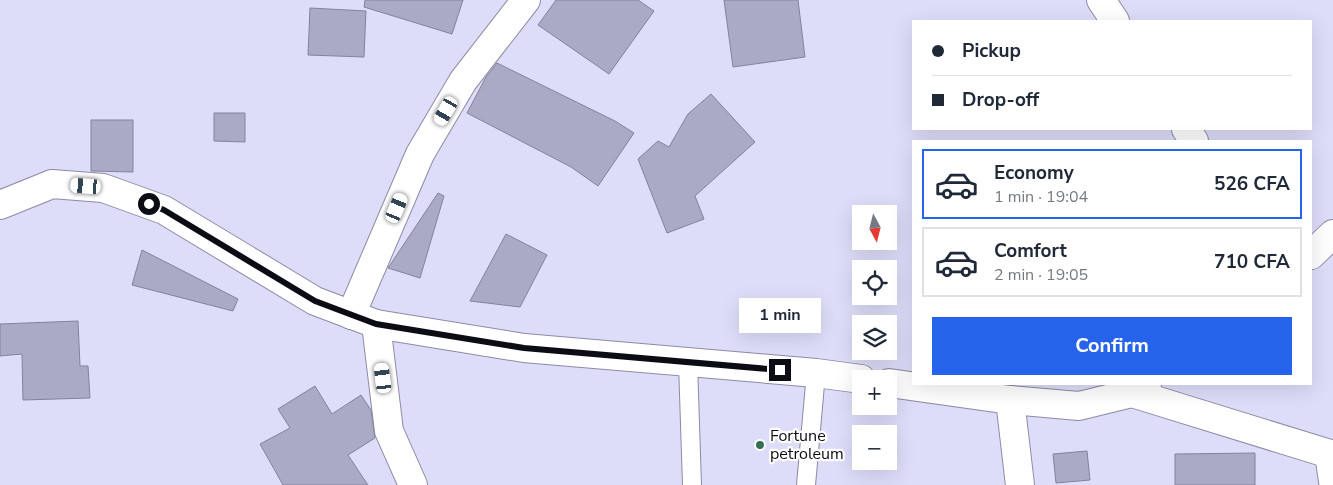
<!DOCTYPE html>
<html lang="en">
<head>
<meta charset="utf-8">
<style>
  :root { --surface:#fff; --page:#f2f2f3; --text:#1f2937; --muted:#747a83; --line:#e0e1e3; --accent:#2563eb }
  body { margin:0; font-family:"Nunito Sans",sans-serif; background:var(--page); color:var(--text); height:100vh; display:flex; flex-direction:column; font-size:19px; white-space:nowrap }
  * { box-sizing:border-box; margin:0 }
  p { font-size:16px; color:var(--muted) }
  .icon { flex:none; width:28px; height:28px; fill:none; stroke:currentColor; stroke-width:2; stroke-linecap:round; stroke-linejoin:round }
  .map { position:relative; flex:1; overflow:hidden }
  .sheet { position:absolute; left:912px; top:140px; width:400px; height:245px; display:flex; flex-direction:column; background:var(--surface); border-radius:0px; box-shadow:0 5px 20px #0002 }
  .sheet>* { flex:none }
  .hud { position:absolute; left:912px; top:20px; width:400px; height:110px; border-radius:0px; box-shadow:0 5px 20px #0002; display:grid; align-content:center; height:110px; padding:0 20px; background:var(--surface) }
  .needle { width:32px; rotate:173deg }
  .controls { position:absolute; left:852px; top:205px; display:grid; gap:10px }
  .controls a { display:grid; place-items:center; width:45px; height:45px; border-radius:0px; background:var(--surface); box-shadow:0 5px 20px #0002; font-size:25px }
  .end { position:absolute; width:22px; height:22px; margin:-11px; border:6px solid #0c0c15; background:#fff; box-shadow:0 0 0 2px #fff }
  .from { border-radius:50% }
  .bubble { position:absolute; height:35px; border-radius:0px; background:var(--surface); box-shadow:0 5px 20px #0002; font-size:16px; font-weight:700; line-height:35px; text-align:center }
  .car { position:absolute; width:15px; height:30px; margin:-15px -8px; border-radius:6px; box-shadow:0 0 4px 1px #0007; background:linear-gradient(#fff 24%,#345 0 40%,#fff 0 76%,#345 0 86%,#fff 0) }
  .hud b { display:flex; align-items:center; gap:18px; height:48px; font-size:19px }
  .hud b+b { border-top:1px solid var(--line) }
  .hud i { width:12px; height:12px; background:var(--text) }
  ul { padding:9px 0 0; list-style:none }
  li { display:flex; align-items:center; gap:15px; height:70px; margin:0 10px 8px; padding:0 10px; border:2px solid var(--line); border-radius:0px }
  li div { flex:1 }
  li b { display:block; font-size:19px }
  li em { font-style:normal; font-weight:700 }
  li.on { border-color:var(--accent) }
  li>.icon { width:45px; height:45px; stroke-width:1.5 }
  .cta { display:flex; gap:10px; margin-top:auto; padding:10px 20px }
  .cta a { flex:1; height:58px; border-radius:0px; background:var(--accent); color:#fff; font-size:20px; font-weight:700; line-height:58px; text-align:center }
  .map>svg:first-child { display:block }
  .building { fill:#abaac5; stroke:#83829c }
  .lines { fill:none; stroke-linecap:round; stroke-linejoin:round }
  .service-casing { stroke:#8c8aa5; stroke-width:20 }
  .minor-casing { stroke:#8c8aa5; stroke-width:30 }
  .tertiary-casing { stroke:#8c8aa5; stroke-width:30 }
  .service { stroke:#fff; stroke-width:18 }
  .minor { stroke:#fff; stroke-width:28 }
  .tertiary { stroke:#fff; stroke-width:28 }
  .route { stroke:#0c0c15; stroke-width:6 }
  .poi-dot { fill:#356f58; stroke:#fff; stroke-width:2 }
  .labels { text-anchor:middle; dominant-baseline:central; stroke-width:4.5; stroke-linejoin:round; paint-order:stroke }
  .poi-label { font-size:16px; fill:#0c0c15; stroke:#fff; text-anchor:start }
</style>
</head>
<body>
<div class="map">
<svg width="1333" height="485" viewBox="0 0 1333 485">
  <rect width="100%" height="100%" fill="#deddf9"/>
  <!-- building -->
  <g class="building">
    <path d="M 365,0 L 463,0 L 452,34 L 364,7 Z"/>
    <path d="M 556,0 L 638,0 L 654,11 L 609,74 L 538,25 Z"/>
    <path d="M 724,0 L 798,0 L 805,57 L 733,67 Z"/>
    <path d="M 310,8 L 366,11 L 364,57 L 308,55 Z"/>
    <path d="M 497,63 L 615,121 L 634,133 L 598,186 L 571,167 L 467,113 L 486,77 Z"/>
    <path d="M 711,94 L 755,142 L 695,196 L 704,219 L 667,233 L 638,159 L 658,141 L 669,147 L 688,114 Z"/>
    <path d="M 214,113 L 245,113 L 245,142 L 214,141 Z"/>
    <path d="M 91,120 L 133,120 L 133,172 L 91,171 Z"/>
    <path d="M 438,193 L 444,196 L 420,278 L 388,268 Z"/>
    <path d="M 506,234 L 547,255 L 520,307 L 470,301 Z"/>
    <path d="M 142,250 L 238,299 L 233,311 L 132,285 Z"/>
    <path d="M 78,321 L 80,366 L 88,366 L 90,398 L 23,400 L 22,354 L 0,356 L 0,324 Z"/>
    <path d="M 315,386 L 332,414 L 361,395 L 371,410 L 375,438 L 348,455 L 368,485 L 283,485 L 260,444 L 290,428 L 278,409 Z"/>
    <path d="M 1087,451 L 1090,480 L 1056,483 L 1053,454 Z"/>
    <path d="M 1255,453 L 1255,485 L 1175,485 L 1175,454 Z"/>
  </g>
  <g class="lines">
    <!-- service casing -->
    <g class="service-casing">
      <g id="service">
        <path d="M 688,363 L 692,485"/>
        <path d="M 806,485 L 816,373"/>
      </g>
    </g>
    <!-- minor casing -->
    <g class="minor-casing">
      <g id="minor">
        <path d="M 1101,0 L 1115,21"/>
        <path d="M 1186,129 L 1194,141"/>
        <path d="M 351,315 L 420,154 L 463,81 L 526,0"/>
        <path d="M 376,324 L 389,431 L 413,485"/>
        <path d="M 1132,393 L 1333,455"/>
        <path d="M 1010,400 L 1020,485"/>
        <path d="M 1329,454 L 1333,481"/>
      </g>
    </g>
    <!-- tertiary casing -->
    <g class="tertiary-casing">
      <g id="tertiary">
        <path d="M 0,205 L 52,184 L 103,188 L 164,210 L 315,301 L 376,324 L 524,348 L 816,373 L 861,379"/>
        <path d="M 1311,255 L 1333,234"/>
        <path d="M 889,383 L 1010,400 L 1079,406 L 1132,393 L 1147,384"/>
      </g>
    </g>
    <!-- service -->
    <use href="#service" class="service"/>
    <!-- minor -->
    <use href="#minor" class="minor"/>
    <!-- tertiary -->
    <use href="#tertiary" class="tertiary"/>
  </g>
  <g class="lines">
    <!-- route -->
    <path class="route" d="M 149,204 L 164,210 L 315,301 L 376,324 L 524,348 L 780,370"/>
  </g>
  <!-- markers -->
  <circle class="poi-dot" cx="760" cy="445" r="5"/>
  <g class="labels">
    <!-- poi labels -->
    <g class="poi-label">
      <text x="770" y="436">Fortune<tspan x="770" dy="18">petroleum</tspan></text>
    </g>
  </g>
</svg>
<div class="controls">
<a><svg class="needle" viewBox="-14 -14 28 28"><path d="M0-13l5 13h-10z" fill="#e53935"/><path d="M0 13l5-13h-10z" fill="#747a83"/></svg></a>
<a><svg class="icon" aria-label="locate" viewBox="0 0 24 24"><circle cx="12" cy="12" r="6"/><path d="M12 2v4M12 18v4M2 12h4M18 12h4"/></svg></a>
<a><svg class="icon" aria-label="layers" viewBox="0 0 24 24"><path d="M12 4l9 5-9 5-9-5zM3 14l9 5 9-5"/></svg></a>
<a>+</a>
<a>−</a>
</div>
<i class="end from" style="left:149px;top:204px"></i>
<i class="end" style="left:780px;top:370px"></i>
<div class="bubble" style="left:739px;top:298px;width:82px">1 min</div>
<i class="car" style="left:446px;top:111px;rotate:210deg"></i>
<i class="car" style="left:86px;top:186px;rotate:274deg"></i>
<i class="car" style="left:397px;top:208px;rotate:23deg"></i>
<i class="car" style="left:383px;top:378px;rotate:353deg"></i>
<div class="hud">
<b><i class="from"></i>Pickup</b>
<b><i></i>Drop-off</b>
</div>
<section class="sheet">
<ul>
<li class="on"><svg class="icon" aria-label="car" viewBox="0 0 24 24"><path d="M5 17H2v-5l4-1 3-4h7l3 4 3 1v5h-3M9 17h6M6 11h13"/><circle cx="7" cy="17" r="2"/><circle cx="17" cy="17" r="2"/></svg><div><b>Economy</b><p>1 min · 19:04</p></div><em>526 CFA</em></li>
<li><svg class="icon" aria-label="car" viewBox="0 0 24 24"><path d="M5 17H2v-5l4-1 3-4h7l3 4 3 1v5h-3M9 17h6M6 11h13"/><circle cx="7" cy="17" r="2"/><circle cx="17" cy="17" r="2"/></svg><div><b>Comfort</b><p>2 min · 19:05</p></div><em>710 CFA</em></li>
</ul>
<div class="cta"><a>Confirm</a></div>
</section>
</div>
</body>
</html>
